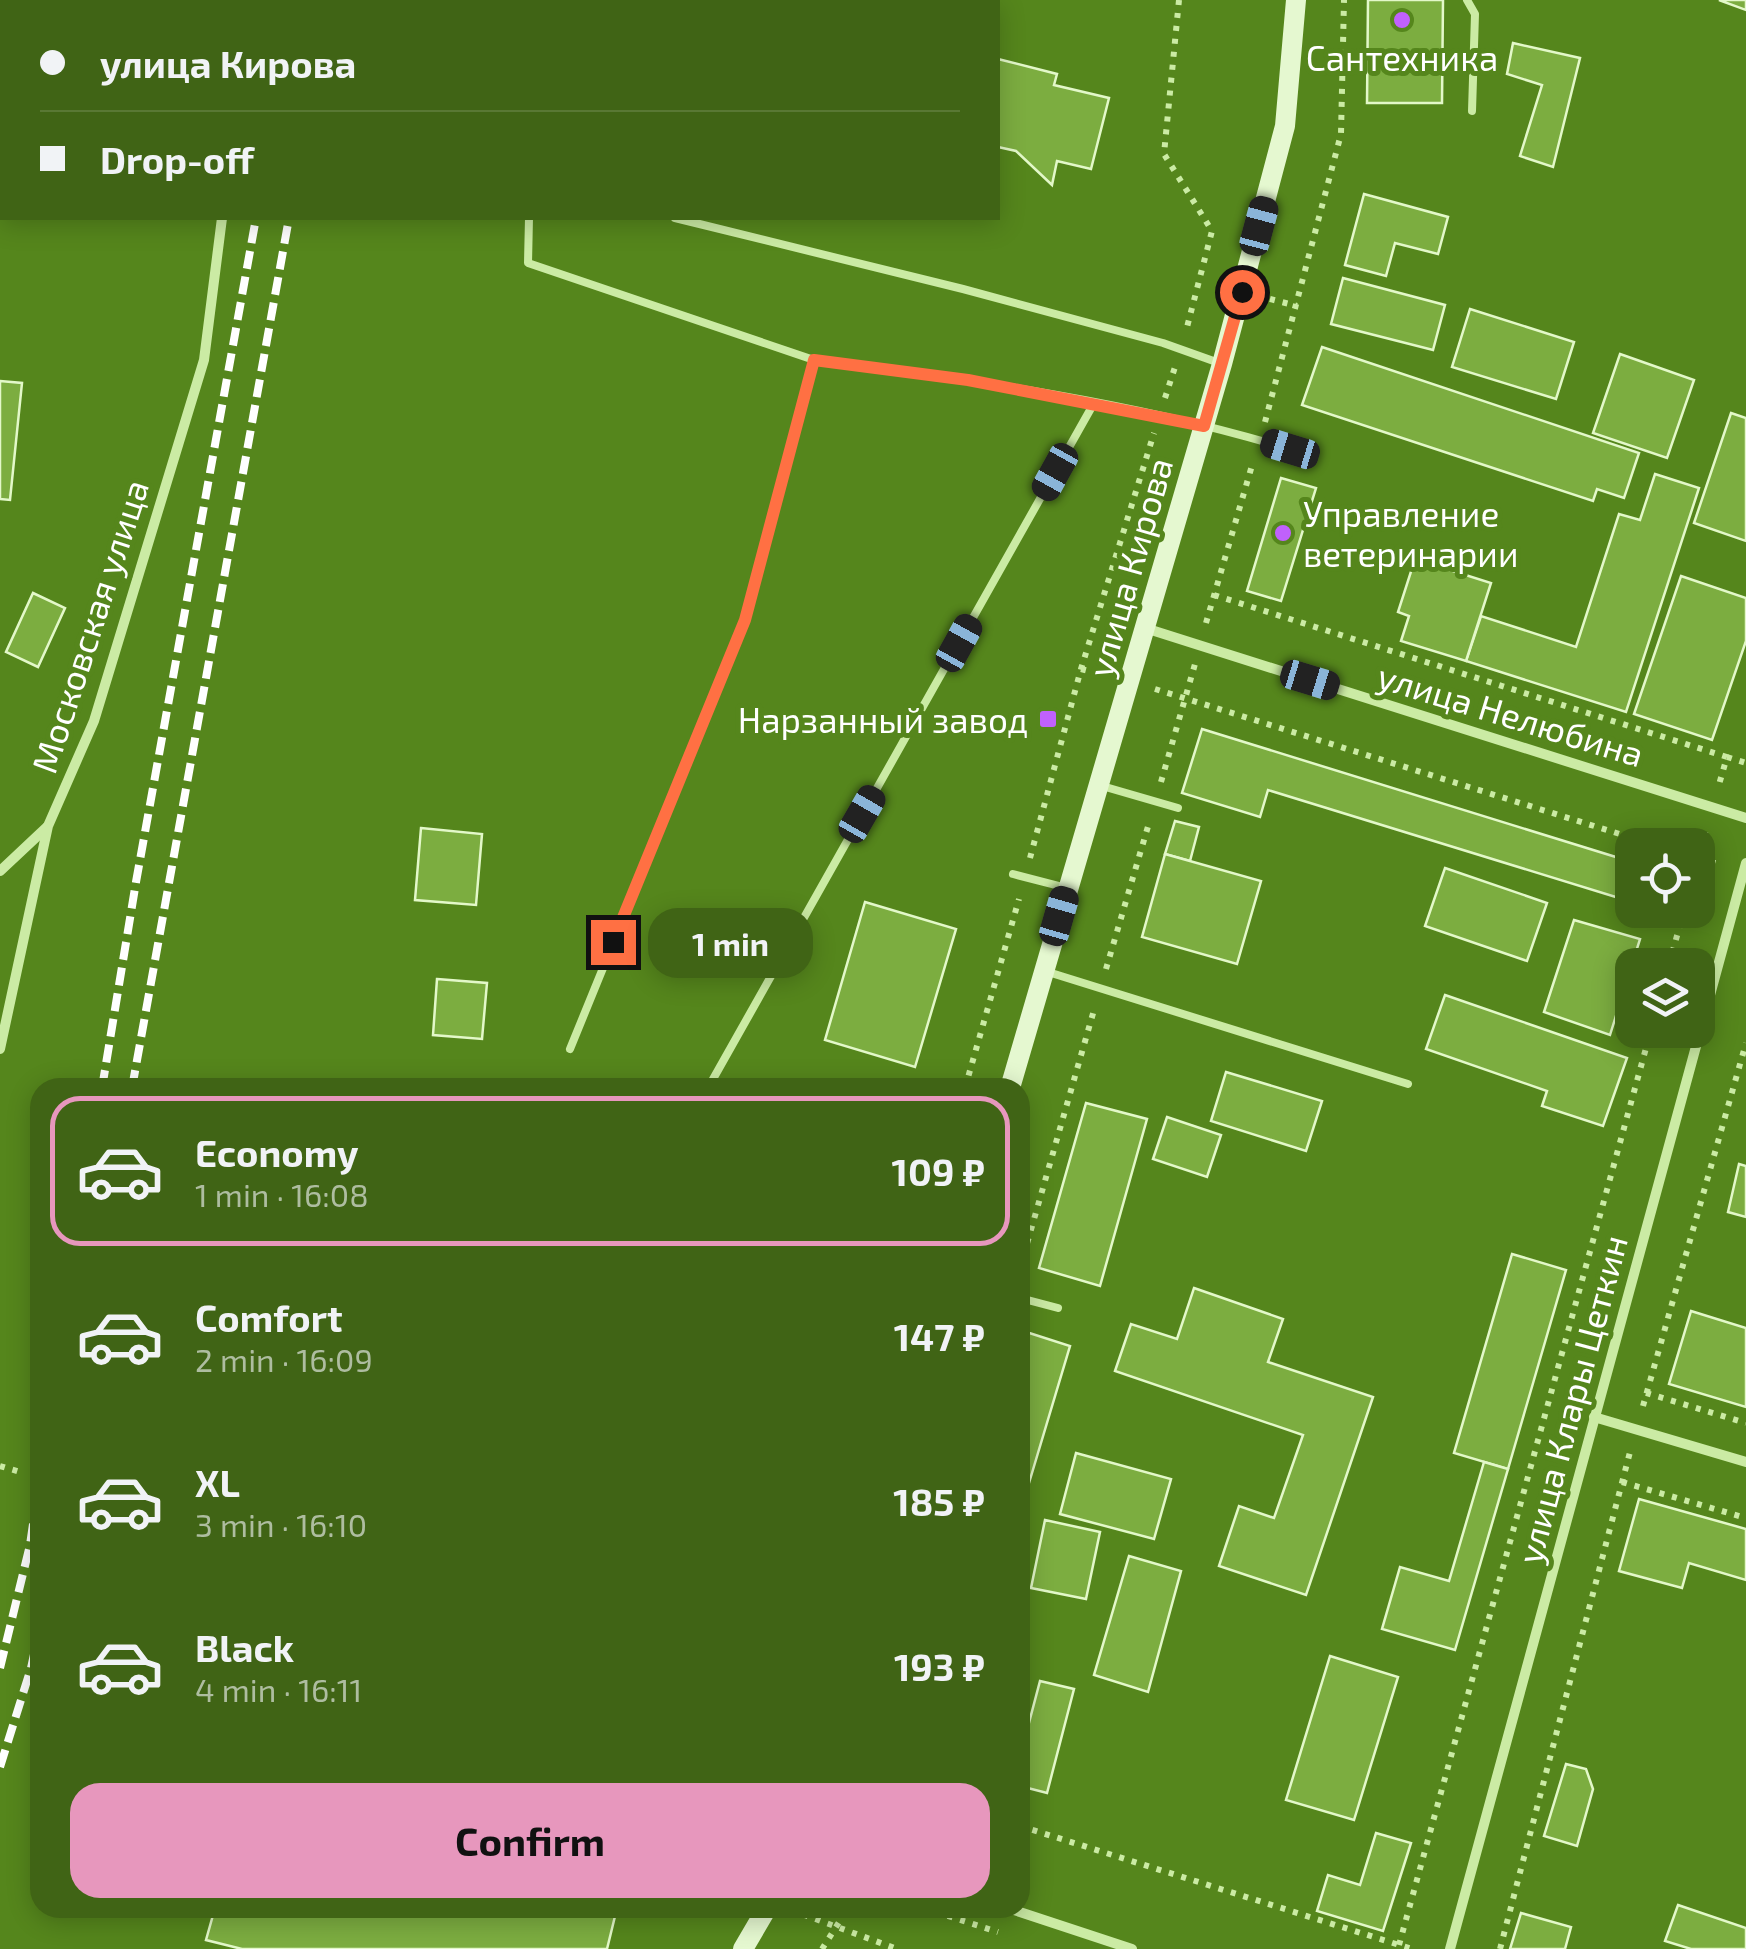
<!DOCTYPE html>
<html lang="en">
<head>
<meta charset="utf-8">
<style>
  :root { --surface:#406415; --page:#476a1e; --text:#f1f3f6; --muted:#aebda0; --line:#597834; --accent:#e797bd }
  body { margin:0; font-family:"Exo 2",sans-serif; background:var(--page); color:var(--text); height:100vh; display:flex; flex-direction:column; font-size:38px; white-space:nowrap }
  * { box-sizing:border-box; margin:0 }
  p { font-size:32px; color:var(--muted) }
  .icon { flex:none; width:55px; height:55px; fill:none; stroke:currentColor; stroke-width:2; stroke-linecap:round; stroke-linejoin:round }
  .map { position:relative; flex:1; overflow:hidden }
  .side { position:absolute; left:30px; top:1078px; width:1000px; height:840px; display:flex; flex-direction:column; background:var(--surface); border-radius:30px; box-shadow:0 5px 25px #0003 }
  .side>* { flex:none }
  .top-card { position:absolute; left:0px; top:0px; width:1000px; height:220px; box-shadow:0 5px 25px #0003; display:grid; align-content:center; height:220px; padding:0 40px; background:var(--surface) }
  .buttons { position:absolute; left:1615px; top:828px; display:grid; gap:20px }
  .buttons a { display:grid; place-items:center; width:100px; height:100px; border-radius:20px; background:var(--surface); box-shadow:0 5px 25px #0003; font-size:50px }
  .end { position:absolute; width:45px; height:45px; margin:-22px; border:12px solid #ff7043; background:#111; box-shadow:0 0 0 5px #111 }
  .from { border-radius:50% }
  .bubble { position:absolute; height:70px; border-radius:30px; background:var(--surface); box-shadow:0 5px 25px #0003; font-size:32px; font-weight:700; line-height:70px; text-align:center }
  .car { position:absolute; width:30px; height:60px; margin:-30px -15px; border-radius:12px; box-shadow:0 0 8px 2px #0007; background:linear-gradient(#222 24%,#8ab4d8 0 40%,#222 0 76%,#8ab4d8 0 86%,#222 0) }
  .top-card b { display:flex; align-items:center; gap:35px; height:95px; font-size:38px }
  .top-card b+b { border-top:2px solid var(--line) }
  .top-card i { width:25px; height:25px; background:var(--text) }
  ul { padding:18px 0 0; list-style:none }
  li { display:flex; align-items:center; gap:30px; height:150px; margin:0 20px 15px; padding:0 20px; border:5px solid transparent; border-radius:30px }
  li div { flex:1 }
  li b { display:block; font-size:38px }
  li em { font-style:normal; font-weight:700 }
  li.active { border-color:var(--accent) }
  li>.icon { width:90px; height:90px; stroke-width:1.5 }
  .cta { display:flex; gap:20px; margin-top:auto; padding:20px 40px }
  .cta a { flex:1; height:115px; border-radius:30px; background:var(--accent); color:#111; font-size:40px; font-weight:700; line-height:115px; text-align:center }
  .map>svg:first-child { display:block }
  .building { fill:#7cad40; stroke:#e3f8c9; stroke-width:2.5 }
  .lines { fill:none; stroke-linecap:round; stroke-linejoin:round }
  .path { stroke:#cbeba4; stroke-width:6; stroke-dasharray:5 8; stroke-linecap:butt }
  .lane { stroke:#cbeba4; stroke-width:8 }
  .street { stroke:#cbeba4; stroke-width:10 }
  .secondary { stroke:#e5f8d0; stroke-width:20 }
  .rail { stroke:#fff; stroke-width:8; stroke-dasharray:18 8; stroke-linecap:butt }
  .route { stroke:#ff7043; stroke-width:12 }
  .poi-dot { fill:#c061fc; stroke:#55861c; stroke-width:4 }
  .labels { text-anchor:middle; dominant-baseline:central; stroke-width:10; stroke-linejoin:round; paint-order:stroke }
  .poi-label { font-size:35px; fill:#fff; stroke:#55861c }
  .street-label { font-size:35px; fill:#fff; stroke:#55861c }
</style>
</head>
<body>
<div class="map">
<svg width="1746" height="1949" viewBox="0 0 1746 1949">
  <rect width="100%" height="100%" fill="#55861c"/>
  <!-- building -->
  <g class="building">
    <path d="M 1368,0 L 1443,0 L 1442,103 L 1367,103 Z"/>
    <path d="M 1719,0 L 1746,0 L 1746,10 Z"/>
    <path d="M 1513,43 L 1580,58 L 1553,167 L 1520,156 L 1542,85 L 1507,74 Z"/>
    <path d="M 998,59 L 1057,74 L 1054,85 L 1109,98 L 1091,169 L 1057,161 L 1052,185 L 1016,151 L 998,147 Z"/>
    <path d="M 1364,194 L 1448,217 L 1438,254 L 1395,243 L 1386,276 L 1345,265 Z"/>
    <path d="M 1343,278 L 1445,305 L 1433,350 L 1331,324 Z"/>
    <path d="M 1470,309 L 1574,342 L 1556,399 L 1452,367 Z"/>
    <path d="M 1322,347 L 1639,453 L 1624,498 L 1597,489 L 1593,501 L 1302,405 Z"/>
    <path d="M 1620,354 L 1694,380 L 1667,458 L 1593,433 Z"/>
    <path d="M 0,381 L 22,383 L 10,500 L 0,499 Z"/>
    <path d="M 1731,413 L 1746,418 L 1746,541 L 1694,523 Z"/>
    <path d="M 1655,474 L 1699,488 L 1626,712 L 1466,661 L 1481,616 L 1576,647 L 1619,514 L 1640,520 Z"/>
    <path d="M 1281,478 L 1316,488 L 1281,601 L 1247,591 Z"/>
    <path d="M 1415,559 L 1491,583 L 1466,661 L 1401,641 L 1409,616 L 1398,612 Z"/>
    <path d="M 1681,576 L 1746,598 L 1746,641 L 1712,740 L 1634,714 Z"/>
    <path d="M 33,593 L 65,608 L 38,667 L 6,652 Z"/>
    <path d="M 1202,729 L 1632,862 L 1632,902 L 1268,790 L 1260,817 L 1182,793 Z"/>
    <path d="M 1175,821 L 1199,827 L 1190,861 L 1165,854 Z"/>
    <path d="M 421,828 L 482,834 L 476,905 L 415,900 Z"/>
    <path d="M 1165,854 L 1261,881 L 1237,964 L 1142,937 Z"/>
    <path d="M 1445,868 L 1547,903 L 1527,961 L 1425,926 Z"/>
    <path d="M 865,902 L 956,929 L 915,1067 L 825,1040 Z"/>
    <path d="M 1574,920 L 1640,939 L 1610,1035 L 1544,1012 Z"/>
    <path d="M 437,979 L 487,983 L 482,1039 L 433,1035 Z"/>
    <path d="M 1445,995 L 1627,1058 L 1603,1126 L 1542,1106 L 1547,1091 L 1426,1049 Z"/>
    <path d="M 1226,1072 L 1322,1101 L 1306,1151 L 1211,1121 Z"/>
    <path d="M 1086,1103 L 1147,1119 L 1100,1286 L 1039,1268 Z"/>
    <path d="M 1167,1117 L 1221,1135 L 1207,1177 L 1153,1159 Z"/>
    <path d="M 1739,1164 L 1746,1166 L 1746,1217 L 1728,1212 Z"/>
    <path d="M 1512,1254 L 1566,1270 L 1508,1469 L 1454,1453 Z"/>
    <path d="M 1194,1288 L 1283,1319 L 1268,1362 L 1373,1397 L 1306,1595 L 1219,1566 L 1239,1506 L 1274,1518 L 1303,1435 L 1115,1371 L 1131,1324 L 1177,1339 Z"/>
    <path d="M 1691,1311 L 1746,1328 L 1746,1407 L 1669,1384 Z"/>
    <path d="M 1020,1330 L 1070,1346 L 1020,1513 Z"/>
    <path d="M 1076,1453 L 1171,1479 L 1154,1539 L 1060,1514 Z"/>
    <path d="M 1484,1462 L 1508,1469 L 1455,1650 L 1382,1629 L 1400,1567 L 1449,1581 Z"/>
    <path d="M 1639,1499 L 1746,1529 L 1746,1580 L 1689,1563 L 1682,1588 L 1619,1571 Z"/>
    <path d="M 1045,1520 L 1100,1532 L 1086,1599 L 1031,1588 Z"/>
    <path d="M 1129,1556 L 1181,1571 L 1148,1692 L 1094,1675 Z"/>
    <path d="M 1330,1656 L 1398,1677 L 1354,1820 L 1286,1800 Z"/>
    <path d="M 1040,1681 L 1074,1689 L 1047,1793 L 1020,1786 L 1020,1757 Z"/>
    <path d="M 1566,1764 L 1586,1769 L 1593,1789 L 1577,1846 L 1544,1836 Z"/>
    <path d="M 1376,1833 L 1411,1843 L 1383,1931 L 1317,1911 L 1328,1875 L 1360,1885 Z"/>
    <path d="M 1678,1905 L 1746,1928 L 1746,1949 L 1691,1949 L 1665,1941 Z"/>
    <path d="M 215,1908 L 617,1908 L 607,1949 L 242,1949 L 206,1940 Z"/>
    <path d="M 1521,1913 L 1571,1927 L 1565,1949 L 1510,1949 Z"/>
  </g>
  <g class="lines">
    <!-- path -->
    <g class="path">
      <path d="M 1179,0 L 1164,154 L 1212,231 L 1186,331"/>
      <path d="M 1270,299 L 1297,306"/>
      <path d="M 1165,398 L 1175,367"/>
      <path d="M 1265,422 L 1341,134 L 1344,0"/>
      <path d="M 1214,595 L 1727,757 L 1718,788"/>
      <path d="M 1206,623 L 1253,462"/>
      <path d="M 1081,669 L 1104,675"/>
      <path d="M 1155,689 L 1655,845"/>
      <path d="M 1727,757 L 1746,763"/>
      <path d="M 1161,782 L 1195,664"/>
      <path d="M 1030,858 L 1081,669 L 1154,433"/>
      <path d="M 1698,858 L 1721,865"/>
      <path d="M 1698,862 L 1706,829"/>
      <path d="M 1669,965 L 1684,910"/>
      <path d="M 1106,969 L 1149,823"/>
      <path d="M 965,1088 L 1019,899"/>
      <path d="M 1020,1268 L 1094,1010"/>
      <path d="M 1646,1393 L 1746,1423"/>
      <path d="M 1643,1406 L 1746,1043"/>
      <path d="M 0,1466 L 20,1472"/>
      <path d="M 1622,1482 L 1746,1518"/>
      <path d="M 1020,1826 L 1412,1949"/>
      <path d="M 923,1908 L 998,1932"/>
      <path d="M 791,1910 L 897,1949"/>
      <path d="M 1399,1945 L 1651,1030"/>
      <path d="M 822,1949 L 848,1908"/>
      <path d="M 1500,1949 L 1630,1452"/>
    </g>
    <!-- lane -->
    <g class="lane">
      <path d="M 1467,0 L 1475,14 L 1472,111"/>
      <path d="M 537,2 L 537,0"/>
      <path d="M 529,218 L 528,263 L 814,360"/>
      <path d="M 675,218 L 963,289 L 1163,343 L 1222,364"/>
      <path d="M 1102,786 L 1178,808"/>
      <path d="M 1013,874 L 1067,888"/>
      <path d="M 1048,972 L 1408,1084"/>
      <path d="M 570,1049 L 745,620 L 814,360 C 974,380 1135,402 1289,449"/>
      <path d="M 708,1088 L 1094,403"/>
      <path d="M 1020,1298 L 1058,1308"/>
    </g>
    <!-- street -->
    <g class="street">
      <path d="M 251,2 L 251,0"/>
      <path d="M 1145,628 L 1746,818"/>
      <path d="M 0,871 L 47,827"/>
      <path d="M 0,1049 L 48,826 L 94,721 L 204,360 L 222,218"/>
      <path d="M 1594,1417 L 1746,1462"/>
      <path d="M 1008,1908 L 1132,1949"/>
      <path d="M 1450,1949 L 1746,863"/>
    </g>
    <!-- secondary -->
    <g class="secondary">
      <path d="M 1010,1088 L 1222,364 L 1285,126 L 1296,0"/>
      <path d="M 743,1949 L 767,1908"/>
    </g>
    <!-- rail -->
    <g class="rail">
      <path d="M 295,2 L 296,0"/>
      <path d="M 328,2 L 329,0"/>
      <path d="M 102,1088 L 136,882 L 256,218"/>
      <path d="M 132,1088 L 289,218"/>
      <path d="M 0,1668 L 30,1545 L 40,1475"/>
      <path d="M 0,1767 L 31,1668 L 40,1627"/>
    </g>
  </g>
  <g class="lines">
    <!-- route -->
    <path class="route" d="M 613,942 L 745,620 L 814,360 L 968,380 L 1204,426 L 1242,292"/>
  </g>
  <!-- markers -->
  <g class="poi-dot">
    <circle cx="1402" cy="20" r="10"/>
    <circle cx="1283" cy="533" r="10"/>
    <rect x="1038" y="709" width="20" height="20" rx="5"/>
  </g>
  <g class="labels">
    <!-- poi labels -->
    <g class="poi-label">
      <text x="1402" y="57">Сантехника</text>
      <text x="1303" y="513" text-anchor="start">Управление<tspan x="1303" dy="40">ветеринарии</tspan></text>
      <text x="1028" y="719" text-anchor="end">Нарзанный завод</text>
    </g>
    <!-- street labels -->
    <g class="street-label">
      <text transform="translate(1129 567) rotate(-74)">улица Кирова</text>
      <text transform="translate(89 626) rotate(-72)">Московская улица</text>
      <text transform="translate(1511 714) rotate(17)">улица Нелюбина</text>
      <text transform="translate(1571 1399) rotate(-75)">улица Клары Цеткин</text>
    </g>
  </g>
</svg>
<div class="buttons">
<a><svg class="icon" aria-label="locate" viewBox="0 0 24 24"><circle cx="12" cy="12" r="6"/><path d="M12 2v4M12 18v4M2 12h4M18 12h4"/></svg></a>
<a><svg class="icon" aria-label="layers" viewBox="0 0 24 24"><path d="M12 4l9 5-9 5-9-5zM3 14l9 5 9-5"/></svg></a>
</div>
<i class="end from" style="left:1242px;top:292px"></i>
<i class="end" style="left:613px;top:942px"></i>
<div class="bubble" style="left:648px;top:908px;width:165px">1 min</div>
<i class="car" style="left:1259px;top:226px;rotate:15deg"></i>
<i class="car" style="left:1290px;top:449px;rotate:287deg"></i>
<i class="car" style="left:1055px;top:472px;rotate:209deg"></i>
<i class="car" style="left:959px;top:643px;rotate:29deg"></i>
<i class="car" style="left:1310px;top:680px;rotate:107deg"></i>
<i class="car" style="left:862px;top:814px;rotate:30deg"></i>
<i class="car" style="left:1059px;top:916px;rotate:16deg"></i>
<div class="top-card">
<b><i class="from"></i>улица Кирова</b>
<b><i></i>Drop-off</b>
</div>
<section class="side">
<ul>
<li class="active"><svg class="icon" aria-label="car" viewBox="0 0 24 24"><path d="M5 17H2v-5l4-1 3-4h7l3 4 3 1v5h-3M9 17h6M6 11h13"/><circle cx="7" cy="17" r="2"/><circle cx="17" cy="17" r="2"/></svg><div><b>Economy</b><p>1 min · 16:08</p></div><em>109 ₽</em></li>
<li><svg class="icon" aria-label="car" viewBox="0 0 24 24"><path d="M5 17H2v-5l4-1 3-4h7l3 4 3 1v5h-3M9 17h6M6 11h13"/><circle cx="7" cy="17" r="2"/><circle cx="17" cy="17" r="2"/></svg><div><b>Comfort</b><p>2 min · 16:09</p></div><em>147 ₽</em></li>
<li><svg class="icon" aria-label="car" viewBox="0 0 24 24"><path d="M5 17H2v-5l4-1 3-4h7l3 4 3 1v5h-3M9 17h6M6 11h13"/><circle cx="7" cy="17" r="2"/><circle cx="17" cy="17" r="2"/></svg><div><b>XL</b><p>3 min · 16:10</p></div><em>185 ₽</em></li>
<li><svg class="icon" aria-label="car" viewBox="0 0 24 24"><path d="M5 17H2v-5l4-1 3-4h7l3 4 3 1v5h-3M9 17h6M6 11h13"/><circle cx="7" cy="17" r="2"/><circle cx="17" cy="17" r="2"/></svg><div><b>Black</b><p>4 min · 16:11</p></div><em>193 ₽</em></li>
</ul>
<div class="cta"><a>Confirm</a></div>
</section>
</div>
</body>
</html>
